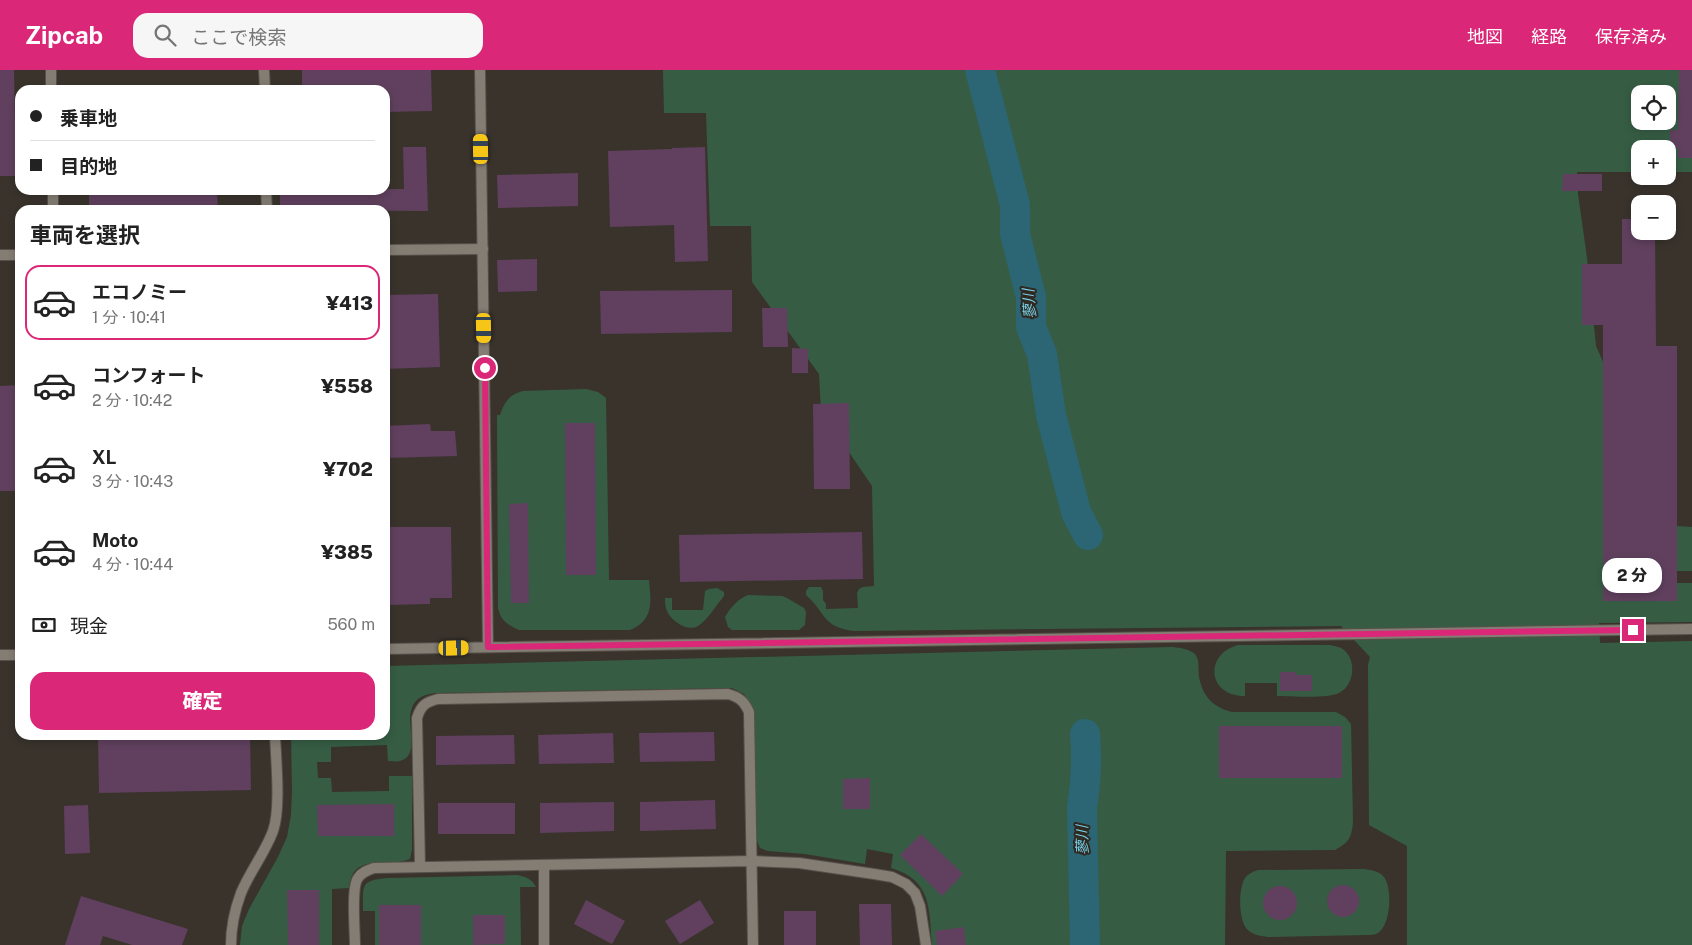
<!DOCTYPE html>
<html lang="ja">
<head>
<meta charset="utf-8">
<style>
  :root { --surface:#fff; --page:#f6f6f6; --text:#222; --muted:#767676; --line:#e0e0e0; --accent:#db2777 }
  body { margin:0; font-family:"Public Sans","Noto Sans JP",sans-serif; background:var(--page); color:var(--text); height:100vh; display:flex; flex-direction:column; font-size:19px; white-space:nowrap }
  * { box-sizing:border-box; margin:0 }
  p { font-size:16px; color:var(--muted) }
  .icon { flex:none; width:28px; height:28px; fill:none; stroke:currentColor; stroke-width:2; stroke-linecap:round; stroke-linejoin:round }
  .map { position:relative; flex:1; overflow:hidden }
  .sheet { position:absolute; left:15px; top:135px; width:375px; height:535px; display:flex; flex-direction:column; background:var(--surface); border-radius:15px; box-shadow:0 2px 8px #0003 }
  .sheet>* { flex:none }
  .banner { position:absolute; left:15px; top:15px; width:375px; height:110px; border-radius:15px; box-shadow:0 2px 8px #0003; display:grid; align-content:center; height:110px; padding:0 15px; background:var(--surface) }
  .tools { position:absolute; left:1631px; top:15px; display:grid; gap:10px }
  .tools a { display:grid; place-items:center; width:45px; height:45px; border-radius:10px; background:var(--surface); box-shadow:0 2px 8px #0003; font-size:25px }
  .end { position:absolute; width:22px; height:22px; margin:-11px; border:6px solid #db2777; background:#fff; box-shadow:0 0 0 2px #fff }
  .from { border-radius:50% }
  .bubble { position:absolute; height:35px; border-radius:15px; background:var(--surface); box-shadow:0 2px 8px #0003; font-size:16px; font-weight:800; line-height:35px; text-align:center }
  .car { position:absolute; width:15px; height:30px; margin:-15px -8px; border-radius:6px; box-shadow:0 0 4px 1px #0007; background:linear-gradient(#f5c518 24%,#345 0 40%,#f5c518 0 76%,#345 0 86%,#f5c518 0) }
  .banner b { display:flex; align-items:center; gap:18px; height:48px; font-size:19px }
  .banner b+b { border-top:1px solid var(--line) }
  .banner i { width:12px; height:12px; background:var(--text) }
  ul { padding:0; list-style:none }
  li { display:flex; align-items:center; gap:15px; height:75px; margin:0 10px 8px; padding:0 5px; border:2px solid transparent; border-radius:15px }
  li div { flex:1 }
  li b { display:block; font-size:19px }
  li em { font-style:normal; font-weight:800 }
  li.selected { border-color:var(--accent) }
  li>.icon { width:45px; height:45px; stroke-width:1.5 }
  h2 { padding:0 15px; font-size:22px; line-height:60px }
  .pay { display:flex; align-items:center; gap:12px; height:55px; padding:0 15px; font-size:19px }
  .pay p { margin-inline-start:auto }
  .primary-button { display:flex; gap:10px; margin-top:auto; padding:10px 15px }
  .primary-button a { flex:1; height:58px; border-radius:15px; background:var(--accent); color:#fff; font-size:20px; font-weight:800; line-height:58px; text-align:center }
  header { display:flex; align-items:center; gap:30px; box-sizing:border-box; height:70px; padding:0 25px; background:var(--accent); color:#fff }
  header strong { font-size:24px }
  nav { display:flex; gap:28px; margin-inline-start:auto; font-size:18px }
  .search { width:350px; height:45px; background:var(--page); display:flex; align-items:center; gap:12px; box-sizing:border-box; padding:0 18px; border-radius:15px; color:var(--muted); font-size:19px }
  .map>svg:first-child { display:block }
  .green { fill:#365d44; fill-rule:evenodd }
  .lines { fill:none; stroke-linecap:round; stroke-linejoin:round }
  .river { stroke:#2c6573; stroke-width:30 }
  .building { fill:#60405e }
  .lane-casing { stroke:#56504a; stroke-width:12 }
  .lane { stroke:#847d74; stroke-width:10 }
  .route { stroke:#db2777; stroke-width:6 }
  .labels { text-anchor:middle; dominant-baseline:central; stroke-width:4; stroke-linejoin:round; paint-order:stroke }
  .water-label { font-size:15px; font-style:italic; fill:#77d3ea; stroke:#2f2922 }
</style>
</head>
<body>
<header>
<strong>Zipcab</strong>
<div class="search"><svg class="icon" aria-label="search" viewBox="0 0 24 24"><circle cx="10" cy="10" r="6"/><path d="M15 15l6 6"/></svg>ここで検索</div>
<nav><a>地図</a><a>経路</a><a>保存済み</a></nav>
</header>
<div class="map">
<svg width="1692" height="875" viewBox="0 0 1692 875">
  <rect width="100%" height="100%" fill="#39332c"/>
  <!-- green -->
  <g class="green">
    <path d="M 663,0 L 1692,0 L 1692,102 L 1668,102 L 1668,79 L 1640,79 L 1640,102 L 1577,102 L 1578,124 L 1587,188 L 1596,276 L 1676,456 L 1692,457 L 1692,501 L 1676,501 L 1677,513 L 1692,513 L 1692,552 L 1599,553 L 1600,573 L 1692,571 L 1692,875 L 1407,875 L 1407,776 L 1369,755 L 1368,595 L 1370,587 L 1341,556 L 854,561 C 822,557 827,544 806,525 L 806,521 L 809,517 L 821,517 L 823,521 L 823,530 L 826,534 L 826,539 L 858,538 L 857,523 L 859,519 L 863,517 L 874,516 L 872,416 L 821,341 L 819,304 L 752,212 L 751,156 L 710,156 L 706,43 L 664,43 ZM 1640,24 L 1668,24 L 1668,51 L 1640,51 Z"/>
    <path d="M 586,319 L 598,322 L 606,328 L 609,510 L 649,510 C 651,532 654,550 630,560 L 519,560 C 507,554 501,551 498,538 L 497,345 L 500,345 C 504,332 510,324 523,321 Z"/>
    <path d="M 717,518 L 724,522 L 724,526 C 718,533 706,552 698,556 C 688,562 673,552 668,543 C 665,538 665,533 665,528 L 672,528 L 672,540 L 703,540 L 705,521 L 709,519 Z"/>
    <path d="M 748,525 L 782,526 L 787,528 L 804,538 L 806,542 L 805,555 L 799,560 L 732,560 L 728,557 L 725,547 C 730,538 738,529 748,525 Z"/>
    <path d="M 1238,575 L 1330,575 C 1334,576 1341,577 1344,580 C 1357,591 1354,616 1339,623 C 1327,629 1292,626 1277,626 L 1277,613 L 1245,613 L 1245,626 C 1207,626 1204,584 1238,575 Z"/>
    <path d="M 1173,577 C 1180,578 1189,579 1195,584 C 1200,590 1198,600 1199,607 C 1203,627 1213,637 1232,642 L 1336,642 L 1345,647 L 1351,654 L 1353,753 C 1351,769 1349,772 1335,780 L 1226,781 L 1225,875 L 932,875 C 929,839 932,810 891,798 L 893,784 L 867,779 L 865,794 L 805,784 L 768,781 L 760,778 L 755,766 L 755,642 L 744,624 L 732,618 L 438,623 C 385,626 430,683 400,691 C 397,692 391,691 388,691 L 387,675 L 331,677 L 331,692 L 317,692 L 318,708 L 331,708 L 332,722 L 389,721 L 389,706 L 412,706 L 412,779 L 410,789 C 385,799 353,781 349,818 L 332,819 L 332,875 L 240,875 L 242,856 L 249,839 L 278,787 L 287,767 L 291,745 L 292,721 L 291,665 L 385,665 L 385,596 Z"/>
    <path d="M 1364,799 C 1370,800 1379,801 1383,806 C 1393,816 1391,855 1378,863 C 1375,865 1370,865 1366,865 L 1268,867 C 1261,866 1254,865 1249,861 C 1238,854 1238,818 1245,808 C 1248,804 1252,802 1258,800 Z"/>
    <path d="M 517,805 C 526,807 531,808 536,817 L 520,817 L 521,875 L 375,875 L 375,841 L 363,841 C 363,815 360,810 389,808 Z"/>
  </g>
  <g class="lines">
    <!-- river -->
    <g class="river">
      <path d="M 980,0 L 1015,135 L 1015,164 L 1031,227 L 1031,257 L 1042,284 L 1051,345 L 1076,442 L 1088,465"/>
      <path d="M 1085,875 L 1082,738 C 1086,714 1087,689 1085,664"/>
    </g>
  </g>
  <!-- building -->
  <g class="building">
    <path d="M 0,0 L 14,0 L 16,106 L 0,106 Z"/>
    <path d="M 302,0 L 431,0 L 432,41 L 385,42 L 385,20 L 302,20 Z"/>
    <path d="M 1679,0 L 1692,0 L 1692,88 L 1678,88 L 1678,78 L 1670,78 L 1670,60 L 1678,60 Z"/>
    <path d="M 403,77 L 426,77 L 428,141 L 280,140 L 280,120 L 404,119 Z"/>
    <path d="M 705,77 L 708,191 L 675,192 L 674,155 L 610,157 L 608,81 L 672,79 L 672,78 Z"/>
    <path d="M 578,103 L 578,136 L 498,138 L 497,105 Z"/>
    <path d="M 1563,104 L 1602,104 L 1602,121 L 1562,121 Z"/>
    <path d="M 89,120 L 217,120 L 218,140 L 89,140 Z"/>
    <path d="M 1622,149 L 1640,149 L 1640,161 L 1655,161 L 1656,276 L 1677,276 L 1677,531 L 1603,531 L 1603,255 L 1582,255 L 1582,194 L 1622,194 Z"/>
    <path d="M 537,189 L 537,221 L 498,222 L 497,190 Z"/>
    <path d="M 732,220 L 732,262 L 601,264 L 600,221 Z"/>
    <path d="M 438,224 L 440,297 L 385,299 L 385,225 Z"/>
    <path d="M 762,238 L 787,238 L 788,277 L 763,277 Z"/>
    <path d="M 792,278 L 808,279 L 808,303 L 792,303 Z"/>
    <path d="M 20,315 L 20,421 L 0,421 L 0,316 Z"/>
    <path d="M 849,333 L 850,419 L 814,419 L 813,334 Z"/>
    <path d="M 565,353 L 595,353 L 596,505 L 566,505 Z"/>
    <path d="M 430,354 L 431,361 L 455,361 L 457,386 L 385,388 L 385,356 Z"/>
    <path d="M 528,433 L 529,533 L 511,533 L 509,434 Z"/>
    <path d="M 385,457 L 451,457 L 452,528 L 430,528 L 430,534 L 385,535 Z"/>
    <path d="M 862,462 L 863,509 L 680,512 L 679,465 Z"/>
    <path d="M 1280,602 L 1296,602 L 1296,605 L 1312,605 L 1312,621 L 1280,621 Z"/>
    <rect x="1219" y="656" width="123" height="52"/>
    <path d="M 714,662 L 715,691 L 640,692 L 639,663 Z"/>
    <path d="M 613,663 L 614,693 L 539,694 L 538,665 Z"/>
    <path d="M 98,665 L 250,665 L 251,720 L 99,723 Z"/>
    <path d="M 514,665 L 515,694 L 436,695 L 436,666 Z"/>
    <path d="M 870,708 L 870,739 L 843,739 L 843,709 Z"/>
    <path d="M 715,730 L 716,759 L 640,761 L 640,732 Z"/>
    <path d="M 614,732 L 614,761 L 540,763 L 540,733 Z"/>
    <rect x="438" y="733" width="77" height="31"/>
    <path d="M 394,734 L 394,766 L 318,766 L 317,735 Z"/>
    <path d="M 88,735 L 90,783 L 65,784 L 64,736 Z"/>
    <path d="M 921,764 L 963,804 L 942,826 L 900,785 Z"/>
    <circle cx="1343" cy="831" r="16"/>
    <circle cx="1280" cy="833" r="17"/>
    <path d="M 287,820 L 319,820 L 319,875 L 288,875 Z"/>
    <path d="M 81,826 L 188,859 L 182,875 L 132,875 L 103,866 L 100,875 L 65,875 Z"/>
    <path d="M 586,830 L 625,851 L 612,874 L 574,854 Z"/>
    <path d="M 700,830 L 714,853 L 680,874 L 665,851 Z"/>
    <path d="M 859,834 L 891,834 L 892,875 L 860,875 Z"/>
    <rect x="379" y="835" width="42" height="40"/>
    <rect x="784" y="841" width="32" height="34"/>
    <path d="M 473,845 L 505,845 L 505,874 L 473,875 Z"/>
    <path d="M 964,857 L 966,875 L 937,875 L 935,861 Z"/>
  </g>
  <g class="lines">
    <!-- lane casing -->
    <g class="lane-casing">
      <g id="lane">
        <path d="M 51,0 L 51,20"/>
        <path d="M 264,0 L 265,20"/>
        <path d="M 480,0 L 488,577"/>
        <path d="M 53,120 L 53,140"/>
        <path d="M 266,120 L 267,140"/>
        <path d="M 385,180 L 483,179"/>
        <path d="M 0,185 L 20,185"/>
        <path d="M 385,579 L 1692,559"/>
        <path d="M 0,585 L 20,585"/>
        <path d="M 544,795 L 544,875"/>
        <path d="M 420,796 L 417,648 C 421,635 426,632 438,629 L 728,624 C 739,627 744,631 749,642 L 753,875"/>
        <path d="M 231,875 C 231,857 235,839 241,823 C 250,801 265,783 273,761 C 281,739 276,690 275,665"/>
        <path d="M 355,875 C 355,862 351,817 358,808 C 362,802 368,800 374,798 L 752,791 L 799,793 L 874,804 L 892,807 L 906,814 L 915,823 L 920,836 L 926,875"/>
      </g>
    </g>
    <!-- lane -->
    <use href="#lane" class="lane"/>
  </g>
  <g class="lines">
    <!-- route -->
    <path class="route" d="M 485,298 L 488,577 L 1633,560"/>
  </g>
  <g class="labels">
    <!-- water labels -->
    <g class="water-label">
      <text transform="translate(1029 234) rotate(-94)">蓼川</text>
      <text transform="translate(1082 770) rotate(-91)">蓼川</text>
    </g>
  </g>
</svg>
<div class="tools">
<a><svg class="icon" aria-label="locate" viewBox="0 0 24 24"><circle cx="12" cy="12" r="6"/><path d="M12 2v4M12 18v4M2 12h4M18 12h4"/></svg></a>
<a>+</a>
<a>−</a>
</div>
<i class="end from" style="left:485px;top:298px"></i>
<i class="end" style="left:1633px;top:560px"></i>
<div class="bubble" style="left:1602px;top:488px;width:60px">2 分</div>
<i class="car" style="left:481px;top:79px;rotate:359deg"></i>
<i class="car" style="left:484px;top:258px;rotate:179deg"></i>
<i class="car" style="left:454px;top:578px;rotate:89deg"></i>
<div class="banner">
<b><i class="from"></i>乗車地</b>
<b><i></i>目的地</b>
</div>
<section class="sheet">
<h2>車両を選択</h2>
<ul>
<li class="selected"><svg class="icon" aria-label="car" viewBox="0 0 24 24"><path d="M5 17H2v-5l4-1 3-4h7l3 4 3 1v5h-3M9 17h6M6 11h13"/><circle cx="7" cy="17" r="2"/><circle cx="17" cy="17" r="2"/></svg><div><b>エコノミー</b><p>1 分 · 10:41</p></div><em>¥413</em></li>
<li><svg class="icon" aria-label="car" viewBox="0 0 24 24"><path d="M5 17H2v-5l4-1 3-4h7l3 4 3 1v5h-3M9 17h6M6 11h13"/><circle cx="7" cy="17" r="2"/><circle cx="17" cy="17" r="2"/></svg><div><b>コンフォート</b><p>2 分 · 10:42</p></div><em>¥558</em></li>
<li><svg class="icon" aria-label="car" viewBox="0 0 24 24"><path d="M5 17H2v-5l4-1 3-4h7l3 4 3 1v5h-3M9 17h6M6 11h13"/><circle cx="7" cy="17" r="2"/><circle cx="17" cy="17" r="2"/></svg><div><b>XL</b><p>3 分 · 10:43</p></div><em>¥702</em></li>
<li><svg class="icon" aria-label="car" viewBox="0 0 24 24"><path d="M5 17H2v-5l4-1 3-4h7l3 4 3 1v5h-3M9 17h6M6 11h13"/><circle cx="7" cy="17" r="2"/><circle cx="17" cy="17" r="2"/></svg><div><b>Moto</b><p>4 分 · 10:44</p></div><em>¥385</em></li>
</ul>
<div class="pay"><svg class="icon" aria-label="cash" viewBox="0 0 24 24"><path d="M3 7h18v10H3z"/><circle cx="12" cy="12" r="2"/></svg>現金<p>560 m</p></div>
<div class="primary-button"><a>確定</a></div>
</section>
</div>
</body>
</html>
